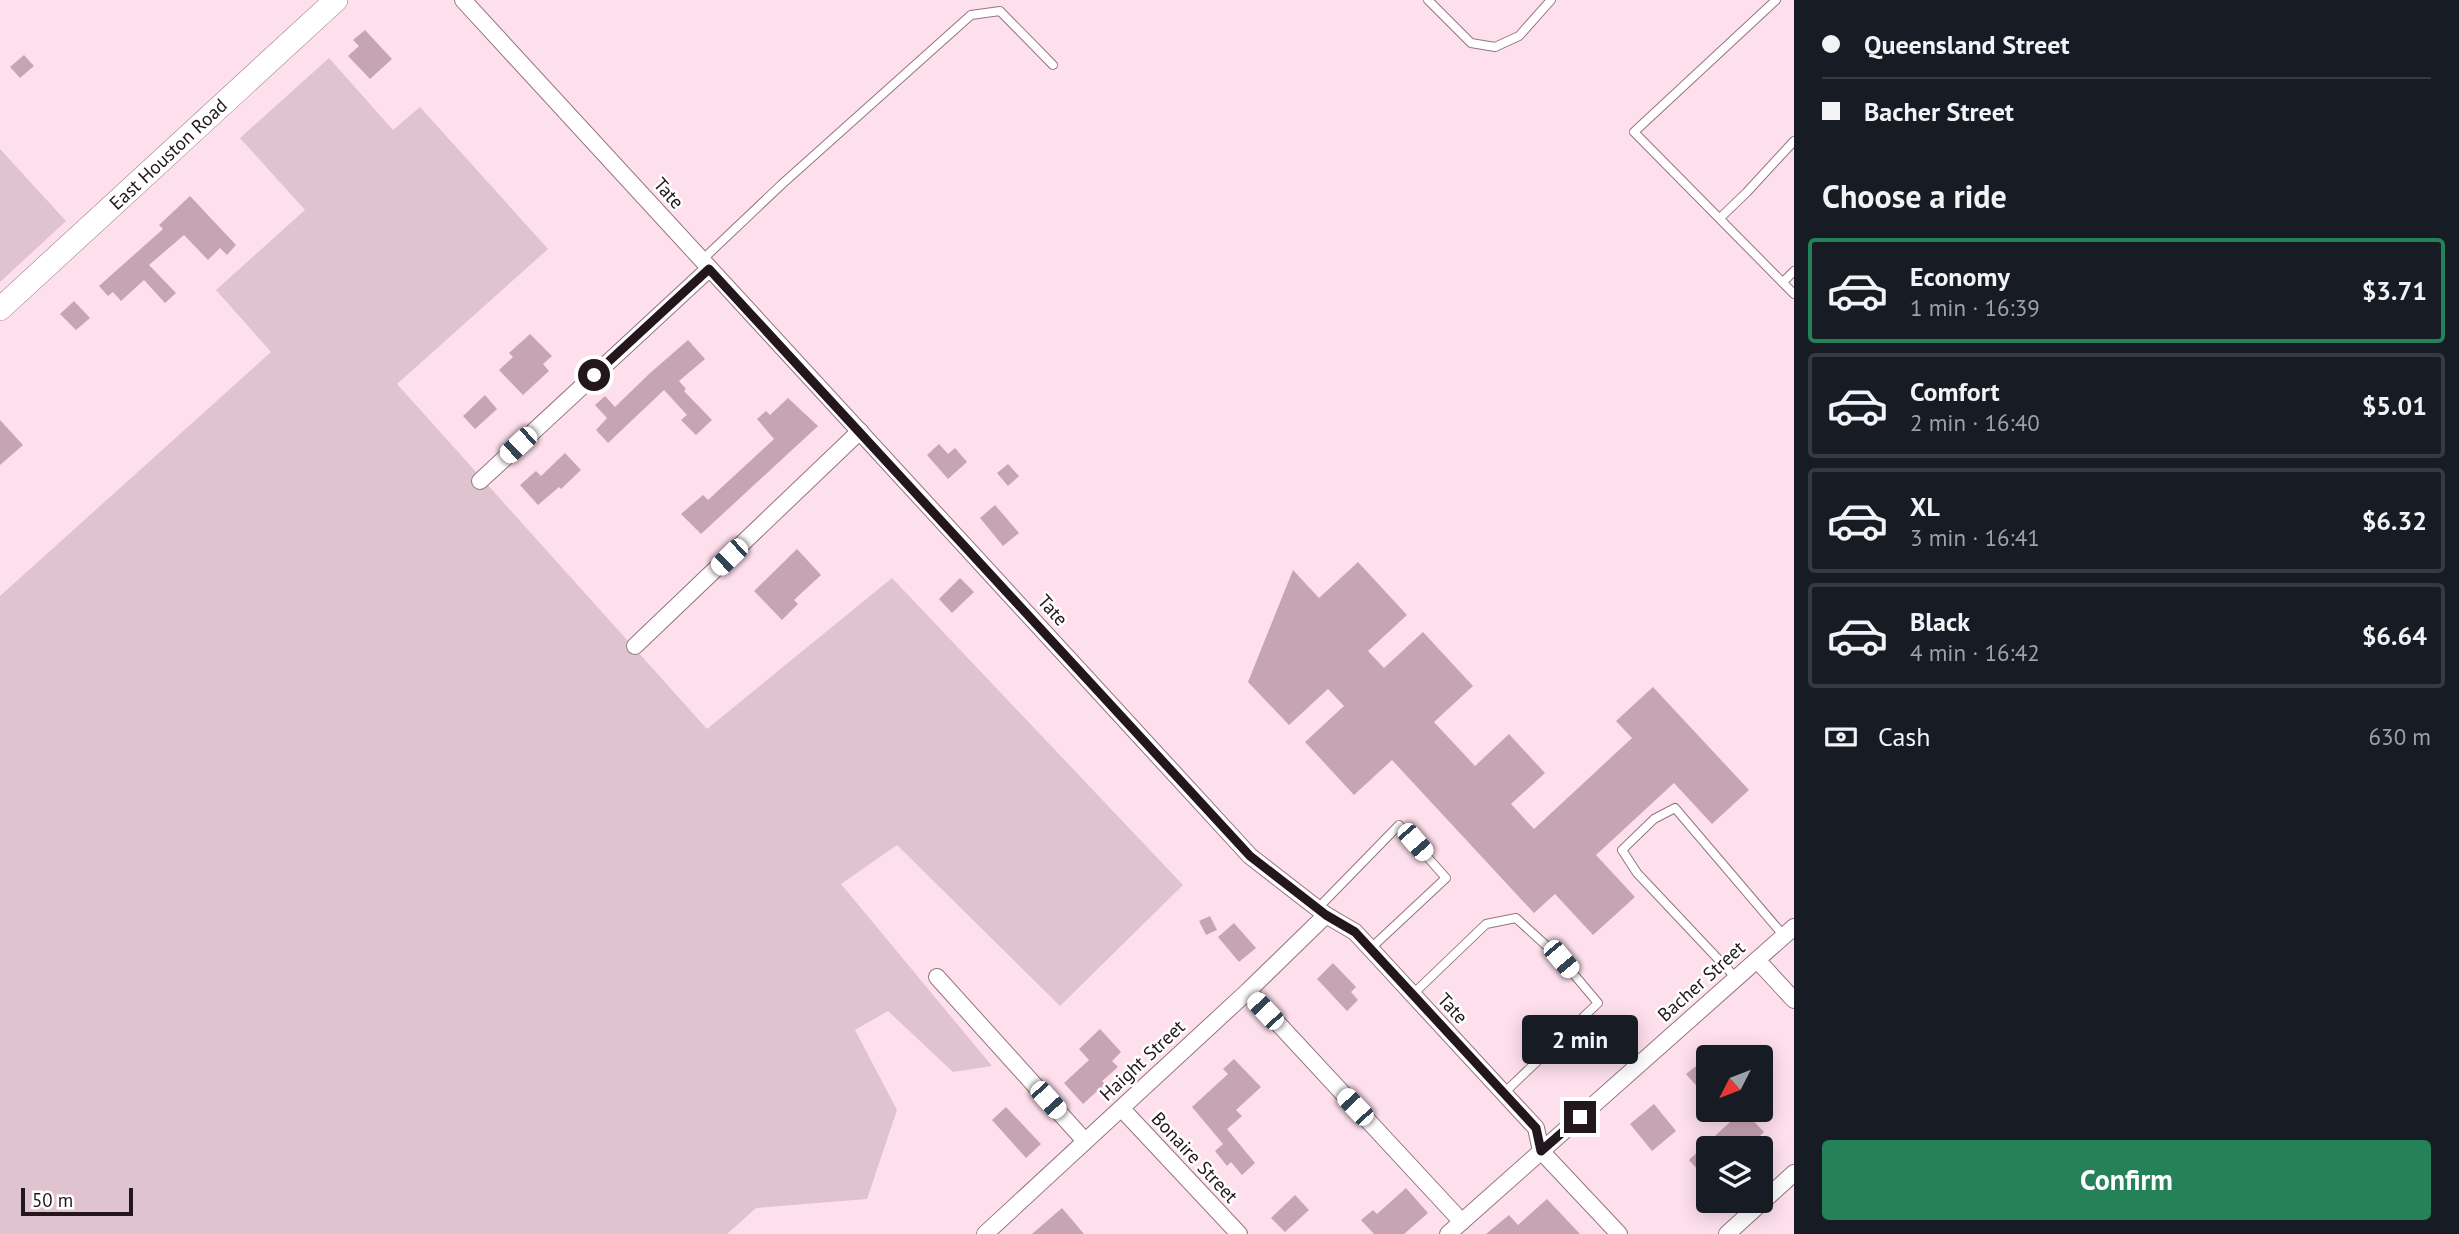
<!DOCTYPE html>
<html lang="en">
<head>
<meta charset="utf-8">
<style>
  :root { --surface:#171b24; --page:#20242c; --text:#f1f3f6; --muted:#9ea1a6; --line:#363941; --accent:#258157 }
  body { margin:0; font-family:"PT Sans",sans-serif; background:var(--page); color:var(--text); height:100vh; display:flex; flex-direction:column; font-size:26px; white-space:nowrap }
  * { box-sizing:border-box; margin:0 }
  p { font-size:23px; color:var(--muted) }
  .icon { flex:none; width:38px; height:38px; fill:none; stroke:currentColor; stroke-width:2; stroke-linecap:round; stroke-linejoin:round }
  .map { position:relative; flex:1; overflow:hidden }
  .side { display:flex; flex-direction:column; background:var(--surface); width:665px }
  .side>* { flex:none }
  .banner { display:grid; align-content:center; height:154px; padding:0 28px; background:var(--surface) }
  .needle { width:46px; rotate:228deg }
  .buttons { position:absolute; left:1696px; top:1045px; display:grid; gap:14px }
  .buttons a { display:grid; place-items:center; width:77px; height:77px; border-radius:7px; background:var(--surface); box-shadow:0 4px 18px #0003; font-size:35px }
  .scale { position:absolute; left:21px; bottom:18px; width:112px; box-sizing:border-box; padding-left:7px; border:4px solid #23161c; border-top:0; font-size:19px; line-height:24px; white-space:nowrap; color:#23161c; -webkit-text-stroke:5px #fff; paint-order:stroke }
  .end { position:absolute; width:32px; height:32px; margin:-16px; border:9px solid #23161c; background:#fff; box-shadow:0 0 0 4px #fff }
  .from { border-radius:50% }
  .bubble { position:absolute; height:49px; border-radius:7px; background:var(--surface); box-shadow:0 4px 18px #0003; font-size:23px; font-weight:700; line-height:49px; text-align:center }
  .car { position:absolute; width:21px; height:42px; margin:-21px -10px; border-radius:9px; box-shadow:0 0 5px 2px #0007; background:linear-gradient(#fff 24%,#345 0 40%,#fff 0 76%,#345 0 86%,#fff 0) }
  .banner b { display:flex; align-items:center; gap:24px; height:66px; font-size:26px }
  .banner b+b { border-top:2px solid var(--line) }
  .banner i { width:18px; height:18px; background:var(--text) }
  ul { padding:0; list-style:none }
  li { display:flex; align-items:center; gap:21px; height:105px; margin:0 14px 10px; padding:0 14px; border:4px solid var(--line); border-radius:7px }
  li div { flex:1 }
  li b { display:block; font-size:26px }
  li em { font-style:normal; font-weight:700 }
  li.on { border-color:var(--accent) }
  li>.icon { width:63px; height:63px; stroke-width:1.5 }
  h2 { padding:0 28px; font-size:32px; line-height:84px }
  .pay { display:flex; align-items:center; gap:18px; height:77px; padding:0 28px; font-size:26px }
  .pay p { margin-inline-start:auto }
  .button { display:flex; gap:14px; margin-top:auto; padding:14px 28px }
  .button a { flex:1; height:80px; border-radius:7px; background:var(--accent); color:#fff; font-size:28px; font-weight:700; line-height:80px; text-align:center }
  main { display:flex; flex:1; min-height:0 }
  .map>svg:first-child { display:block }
  .green { fill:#dfc3cf }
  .building { fill:#c7a4b3 }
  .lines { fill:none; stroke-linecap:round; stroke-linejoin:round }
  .lane-casing { stroke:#957482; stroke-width:10 }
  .street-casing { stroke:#957482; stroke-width:18 }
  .secondary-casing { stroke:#957482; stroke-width:24 }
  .lane { stroke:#fff; stroke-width:8 }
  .street { stroke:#fff; stroke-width:16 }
  .secondary { stroke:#fff; stroke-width:23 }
  .route { stroke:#23161c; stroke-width:9 }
  .labels { text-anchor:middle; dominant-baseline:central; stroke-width:5; stroke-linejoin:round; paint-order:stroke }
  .street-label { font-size:19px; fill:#23161c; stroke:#fff }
</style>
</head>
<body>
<main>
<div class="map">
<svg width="1794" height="1234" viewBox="0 0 1794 1234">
  <rect width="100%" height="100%" fill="#fee0ed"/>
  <!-- green -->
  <g class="green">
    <path d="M 329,58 L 393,130 L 420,107 L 548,249 L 397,384 L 707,729 L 892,578 L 1183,885 L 1060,1006 L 897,845 L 841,884 L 992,1066 L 953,1072 L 888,1011 L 855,1030 L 897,1110 L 867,1199 L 756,1208 L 727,1234 L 0,1234 L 0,596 L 271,352 L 216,290 L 305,210 L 240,138 Z"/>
    <path d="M 0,149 L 66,221 L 0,282 Z"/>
  </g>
  <!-- building -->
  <g class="building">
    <path d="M 365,30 L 392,59 L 370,79 L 348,56 L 359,46 L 353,40 Z"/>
    <path d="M 24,55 L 34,66 L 20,78 L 10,67 Z"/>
    <path d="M 190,196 L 236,245 L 227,255 L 220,248 L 208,260 L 184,235 L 149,265 L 176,293 L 165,303 L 144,280 L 121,301 L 113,292 L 108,296 L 99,286 L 163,229 L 159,225 Z"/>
    <path d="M 74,301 L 90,318 L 76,330 L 60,314 Z"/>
    <path d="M 530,334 L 552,356 L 543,364 L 549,371 L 523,395 L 499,370 L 513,357 L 509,353 Z"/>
    <path d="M 688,340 L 705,359 L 679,381 L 686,389 L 684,391 L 712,420 L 696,435 L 681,420 L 687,415 L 664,390 L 608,443 L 596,430 L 607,418 L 595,405 L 605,396 L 615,407 L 649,374 Z"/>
    <path d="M 485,395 L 497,409 L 475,429 L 463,416 Z"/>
    <path d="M 788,398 L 818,426 L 701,534 L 681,514 L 703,495 L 708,500 L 774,439 L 757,419 L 766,411 L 770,415 Z"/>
    <path d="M 0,420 L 23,445 L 0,465 Z"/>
    <path d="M 939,444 L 948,454 L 955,448 L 967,462 L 948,479 L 927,455 Z"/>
    <path d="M 565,453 L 581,470 L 561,489 L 559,487 L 538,505 L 520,485 L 536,471 L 541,476 Z"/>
    <path d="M 1008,464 L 1019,476 L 1008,486 L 997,473 Z"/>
    <path d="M 995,505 L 1019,533 L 1003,546 L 980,518 Z"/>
    <path d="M 797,549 L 821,575 L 794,600 L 798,604 L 782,620 L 754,591 Z"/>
    <path d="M 1358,562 L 1407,615 L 1368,651 L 1384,668 L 1423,632 L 1473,686 L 1434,722 L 1475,766 L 1509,734 L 1545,773 L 1511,804 L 1534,829 L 1632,738 L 1616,721 L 1653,687 L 1749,790 L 1712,824 L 1674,783 L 1596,855 L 1635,897 L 1593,935 L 1555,894 L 1534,913 L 1392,760 L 1354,795 L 1305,742 L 1344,706 L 1328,689 L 1289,725 L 1248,682 L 1293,570 L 1319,598 Z"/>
    <path d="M 960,578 L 974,592 L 952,613 L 939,599 Z"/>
    <path d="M 1210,916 L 1217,930 L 1206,935 L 1199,921 Z"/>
    <path d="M 1234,923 L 1256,948 L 1239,962 L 1218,937 Z"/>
    <path d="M 1333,963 L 1356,987 L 1351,992 L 1358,1000 L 1347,1011 L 1317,979 Z"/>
    <path d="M 1100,1029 L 1121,1052 L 1112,1061 L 1118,1067 L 1102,1081 L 1105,1084 L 1083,1104 L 1064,1083 L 1089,1060 L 1079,1049 Z"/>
    <path d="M 1234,1059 L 1261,1087 L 1236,1110 L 1242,1116 L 1227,1129 L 1255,1163 L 1242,1175 L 1231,1162 L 1227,1166 L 1215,1151 L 1223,1144 L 1192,1107 L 1228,1074 L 1223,1069 Z"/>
    <path d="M 1701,1062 L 1708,1070 L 1708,1099 L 1686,1074 Z"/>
    <path d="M 1654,1104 L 1676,1131 L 1652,1151 L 1630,1124 Z"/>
    <path d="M 1006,1107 L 1041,1144 L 1026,1158 L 992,1120 Z"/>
    <path d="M 1743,1110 L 1764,1132 L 1747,1148 L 1708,1148 L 1708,1181 L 1689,1160 Z"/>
    <path d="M 1406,1188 L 1428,1213 L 1404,1234 L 1374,1234 L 1361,1220 L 1373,1210 L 1377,1214 Z"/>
    <path d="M 1295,1195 L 1309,1210 L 1285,1232 L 1271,1218 Z"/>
    <path d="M 1547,1199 L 1580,1234 L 1486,1234 L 1509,1215 L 1518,1225 Z"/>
    <path d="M 1062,1208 L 1084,1234 L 1032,1234 Z"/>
  </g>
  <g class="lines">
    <!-- lane casing -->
    <g class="lane-casing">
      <g id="lane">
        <path d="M 1428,0 L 1471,43 L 1495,47 L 1519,36 L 1551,0"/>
        <path d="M 1776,0 L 1634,132 L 1794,294"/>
        <path d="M 1720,218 L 1747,192 L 1794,141"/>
        <path d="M 701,261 L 781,185 L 971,15 L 1000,11 L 1053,65"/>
        <path d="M 1783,282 L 1794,271"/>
        <path d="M 1318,908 L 1399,825 L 1446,878 L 1370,949"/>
        <path d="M 1736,978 L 1637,873 L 1622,850 L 1654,819 L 1675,808 L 1784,936"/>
        <path d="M 1412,995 L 1486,924 L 1516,918 L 1561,959 L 1598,1003 L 1504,1093"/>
      </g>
    </g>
    <!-- street casing -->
    <g class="street-casing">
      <g id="street">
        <path d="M 463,0 L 1250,856 L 1326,915 L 1355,932 L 1536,1128 L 1541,1151 L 1619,1234"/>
        <path d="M 480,481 L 709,269"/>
        <path d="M 635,646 L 860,431"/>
        <path d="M 1757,960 L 1794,1000"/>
        <path d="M 937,977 L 1085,1141"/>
        <path d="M 1248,991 L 1462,1222"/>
        <path d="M 1122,1109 L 1239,1234"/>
        <path d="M 985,1234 L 1248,991 L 1326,915"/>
        <path d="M 1448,1234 L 1794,927"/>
        <path d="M 1727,1234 L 1794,1173"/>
      </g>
    </g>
    <!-- secondary casing -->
    <g class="secondary-casing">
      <path id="secondary" d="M 0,309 L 336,0"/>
    </g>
    <!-- lane -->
    <use href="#lane" class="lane"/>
    <!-- street -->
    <use href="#street" class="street"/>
    <!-- secondary -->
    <use href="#secondary" class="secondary"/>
  </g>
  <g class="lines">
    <!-- route -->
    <path class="route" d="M 594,375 L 709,269 L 1250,856 L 1326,915 L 1355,932 L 1536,1128 L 1541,1151 L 1580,1117"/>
  </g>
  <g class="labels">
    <!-- street labels -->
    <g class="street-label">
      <text transform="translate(168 154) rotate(-43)">East Houston Road</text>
      <text transform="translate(669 193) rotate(48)">Tate</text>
      <text transform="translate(1053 610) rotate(48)">Tate</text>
      <text transform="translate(1701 981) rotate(-42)">Bacher Street</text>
      <text transform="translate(1453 1008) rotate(47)">Tate</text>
      <text transform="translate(1142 1060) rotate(-43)">Haight Street</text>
      <text transform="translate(1195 1157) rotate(47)">Bonaire Street</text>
    </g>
  </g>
</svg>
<div class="buttons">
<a><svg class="needle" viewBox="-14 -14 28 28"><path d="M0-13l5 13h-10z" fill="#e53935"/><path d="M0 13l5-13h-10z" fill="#9ea1a6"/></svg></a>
<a><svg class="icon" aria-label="layers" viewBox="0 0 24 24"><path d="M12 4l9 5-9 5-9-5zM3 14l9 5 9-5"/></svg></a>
</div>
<div class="scale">50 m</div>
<i class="end from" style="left:594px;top:375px"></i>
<i class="end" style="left:1580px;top:1117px"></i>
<div class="bubble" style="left:1522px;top:1015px;width:116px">2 min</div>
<i class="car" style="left:518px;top:445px;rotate:227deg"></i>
<i class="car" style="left:729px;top:557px;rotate:226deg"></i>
<i class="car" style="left:1415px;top:842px;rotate:139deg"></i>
<i class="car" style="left:1561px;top:959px;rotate:140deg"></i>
<i class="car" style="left:1265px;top:1011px;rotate:317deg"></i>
<i class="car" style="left:1048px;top:1100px;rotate:138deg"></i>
<i class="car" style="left:1355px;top:1107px;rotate:317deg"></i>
</div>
<section class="side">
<div class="banner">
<b><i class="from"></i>Queensland Street</b>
<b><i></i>Bacher Street</b>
</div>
<h2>Choose a ride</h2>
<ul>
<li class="on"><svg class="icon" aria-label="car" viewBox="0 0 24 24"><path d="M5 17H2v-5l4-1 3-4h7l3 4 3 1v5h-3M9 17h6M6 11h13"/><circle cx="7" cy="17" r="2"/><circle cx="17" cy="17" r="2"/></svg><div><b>Economy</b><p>1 min · 16:39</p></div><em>$3.71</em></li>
<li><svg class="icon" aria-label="car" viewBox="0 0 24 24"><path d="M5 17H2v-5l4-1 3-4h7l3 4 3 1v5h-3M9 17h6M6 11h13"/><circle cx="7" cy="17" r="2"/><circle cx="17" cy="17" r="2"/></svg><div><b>Comfort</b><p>2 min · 16:40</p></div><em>$5.01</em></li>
<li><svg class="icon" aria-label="car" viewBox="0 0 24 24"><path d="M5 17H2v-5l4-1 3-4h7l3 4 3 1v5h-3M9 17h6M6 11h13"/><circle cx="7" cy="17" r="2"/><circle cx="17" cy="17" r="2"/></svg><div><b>XL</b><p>3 min · 16:41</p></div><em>$6.32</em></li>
<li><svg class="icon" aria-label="car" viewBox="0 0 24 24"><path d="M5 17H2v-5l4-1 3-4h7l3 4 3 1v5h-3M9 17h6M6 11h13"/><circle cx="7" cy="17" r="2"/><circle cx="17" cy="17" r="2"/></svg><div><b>Black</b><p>4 min · 16:42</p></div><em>$6.64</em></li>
</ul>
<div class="pay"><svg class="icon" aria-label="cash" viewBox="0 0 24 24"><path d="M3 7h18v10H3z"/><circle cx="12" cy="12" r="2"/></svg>Cash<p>630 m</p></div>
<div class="button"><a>Confirm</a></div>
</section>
</main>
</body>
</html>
